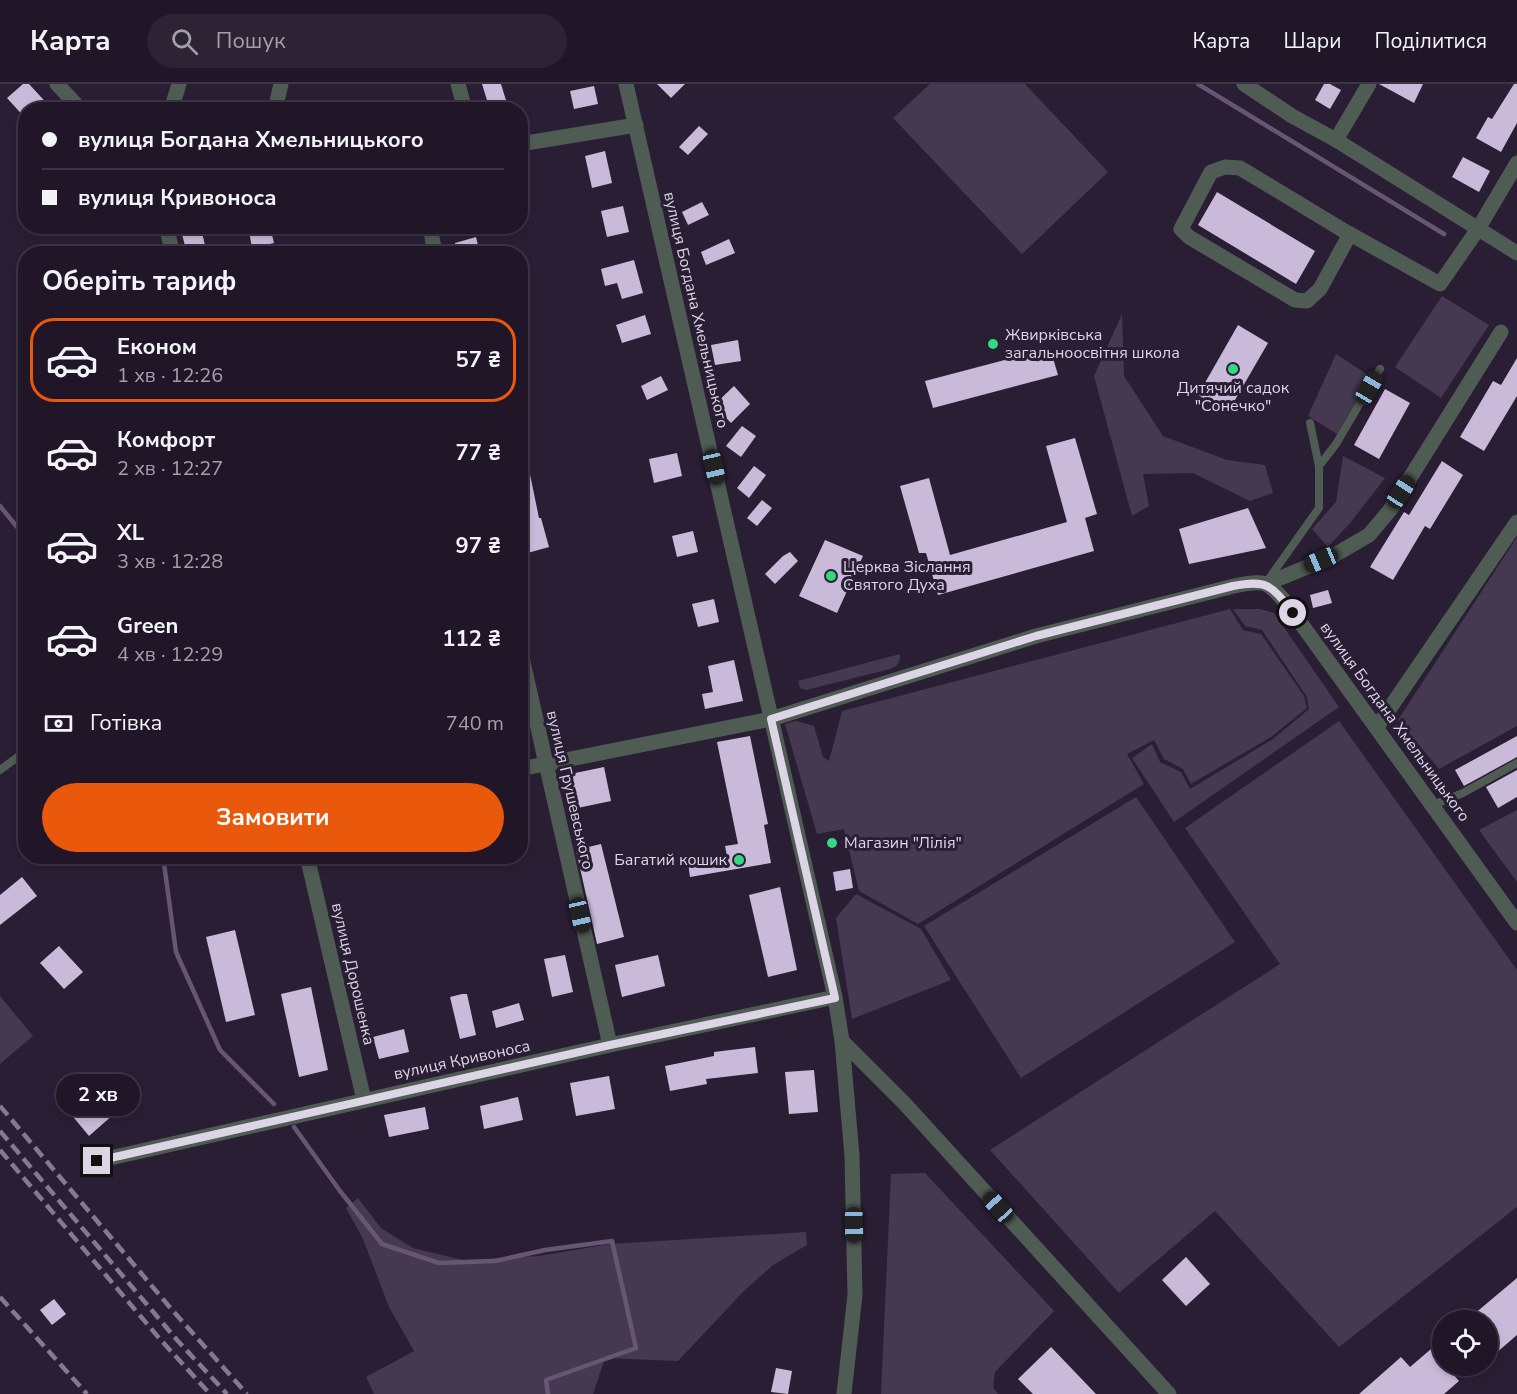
<!DOCTYPE html>
<html lang="uk">
<head>
<meta charset="utf-8">
<style>
  :root { --surface:#201628; --page:#2d2334; --text:#f1f3f6; --muted:#a29fa8; --line:#3d3545; --accent:#ea580c }
  body { margin:0; font-family:"Nunito Sans",sans-serif; background:var(--page); color:var(--text); height:100vh; display:flex; flex-direction:column; font-size:22px; white-space:nowrap }
  * { box-sizing:border-box; margin:0 }
  p { font-size:20px; color:var(--muted) }
  .icon { flex:none; width:33px; height:33px; fill:none; stroke:currentColor; stroke-width:2; stroke-linecap:round; stroke-linejoin:round }
  .map { position:relative; flex:1; overflow:hidden }
  .panel { position:absolute; left:18px; top:162px; width:510px; height:618px; display:flex; flex-direction:column; background:var(--surface); border-radius:24px; box-shadow:0 3px 9px #0003,0 0 0 2px var(--line) }
  .panel>* { flex:none }
  .banner { position:absolute; left:18px; top:18px; width:510px; height:132px; border-radius:24px; box-shadow:0 3px 9px #0003,0 0 0 2px var(--line); display:grid; align-content:center; height:132px; padding:0 24px; background:var(--surface) }
  .buttons { position:absolute; left:1432px; top:1226px; display:grid; gap:12px }
  .buttons a { display:grid; place-items:center; width:66px; height:66px; border-radius:50%; background:var(--surface); box-shadow:0 3px 9px #0003,0 0 0 2px var(--line); font-size:30px }
  .end { position:absolute; width:27px; height:27px; margin:-14px; border:8px solid #dcd5e5; background:#111; box-shadow:0 0 0 3px #111 }
  .from { border-radius:50% }
  .bubble { position:absolute; height:42px; border-radius:21px; background:var(--surface); box-shadow:0 3px 9px #0003,0 0 0 2px var(--line); font-size:20px; font-weight:700; line-height:42px; text-align:center }
  .car { position:absolute; width:18px; height:36px; margin:-18px -9px; border-radius:8px; box-shadow:0 0 4px 2px #0007; background:linear-gradient(#222 24%,#8ab4d8 0 40%,#222 0 76%,#8ab4d8 0 86%,#222 0) }
  .banner b { display:flex; align-items:center; gap:21px; height:57px; font-size:22px }
  .banner b+b { border-top:2px solid var(--line) }
  .banner i { width:15px; height:15px; background:var(--text) }
  ul { padding:0; list-style:none }
  li { display:flex; align-items:center; gap:18px; height:84px; margin:0 12px 9px; padding:0 12px; border:3px solid transparent; border-radius:24px }
  li div { flex:1 }
  li b { display:block; font-size:22px }
  li em { font-style:normal; font-weight:700 }
  li.selected { border-color:var(--accent) }
  li>.icon { width:54px; height:54px; stroke-width:1.5 }
  h2 { padding:0 24px; font-size:27px; line-height:72px }
  .pay { display:flex; align-items:center; gap:15px; height:66px; padding:0 24px; font-size:22px }
  .pay p { margin-inline-start:auto }
  .primary-button { display:flex; gap:12px; margin-top:auto; padding:12px 24px }
  .primary-button a { flex:1; height:69px; border-radius:36px; background:var(--accent); color:#fff; font-size:24px; font-weight:700; line-height:69px; text-align:center }
  header { display:flex; align-items:center; gap:36px; box-sizing:border-box; height:84px; padding:0 30px; background:var(--surface); border-bottom:2px solid var(--line) }
  header strong { font-size:28px }
  nav { display:flex; gap:33px; margin-inline-start:auto; font-size:21px }
  .search { width:420px; height:54px; background:var(--page); display:flex; align-items:center; gap:15px; box-sizing:border-box; padding:0 21px; border-radius:33px; color:var(--muted); font-size:22px }
  .map>svg:first-child { display:block }
  .green { fill:#443950 }
  .lines { fill:none; stroke-linecap:round; stroke-linejoin:round }
  .stream { stroke:#655774; stroke-width:4.5 }
  .building { fill:#c9bad9 }
  .service { stroke:#4f5c53; stroke-width:8 }
  .minor { stroke:#4f5c53; stroke-width:15 }
  .tertiary { stroke:#4f5c53; stroke-width:15 }
  .rail { stroke:#837a8d; stroke-width:4.5; stroke-dasharray:12 6; stroke-linecap:butt }
  .route { stroke:#dcd5e5; stroke-width:8 }
  .poi-dot { fill:#34d881; stroke:#2a1e35; stroke-width:2 }
  .labels { text-anchor:middle; dominant-baseline:central; stroke-width:6; stroke-linejoin:round; paint-order:stroke }
  .street-label { font-size:16px; fill:#dcd5e5; stroke:#2a1e35 }
  .poi-label { font-size:16px; fill:#dcd5e5; stroke:#2a1e35; text-anchor:start }
</style>
</head>
<body>
<header>
<strong>Карта</strong>
<div class="search"><svg class="icon" aria-label="search" viewBox="0 0 24 24"><circle cx="10" cy="10" r="6"/><path d="M15 15l6 6"/></svg>Пошук</div>
<nav><a>Карта</a><a>Шари</a><a>Поділитися</a></nav>
</header>
<div class="map">
<svg width="1517" height="1310" viewBox="0 0 1517 1310">
  <rect width="100%" height="100%" fill="#2a1e35"/>
  <!-- green -->
  <g class="green">
    <path d="M 930,0 L 1025,0 L 1108,88 L 1022,170 L 893,34 Z"/>
    <path d="M 1442,212 L 1489,241 L 1441,314 L 1395,283 Z"/>
    <path d="M 1122,230 L 1124,292 L 1163,352 L 1227,376 L 1265,381 L 1273,409 L 1250,417 L 1193,389 L 1143,390 L 1149,422 L 1132,432 L 1094,292 Z"/>
    <path d="M 1336,270 L 1371,293 L 1337,350 L 1308,332 Z"/>
    <path d="M 1343,372 L 1385,394 L 1351,438 L 1328,463 L 1312,445 L 1336,418 Z"/>
    <path d="M 1517,453 L 1517,642 L 1439,685 L 1398,636 Z"/>
    <path d="M 1230,525 L 1243,546 L 1261,550 L 1304,612 L 1307,624 L 1271,653 L 1191,700 L 1183,685 L 1164,675 L 1154,656 L 1127,670 L 1144,700 L 918,840 L 859,807 L 844,745 L 817,750 L 785,640 L 796,637 L 814,642 L 823,673 L 829,677 L 842,627 Z"/>
    <path d="M 1233,525 L 1260,525 L 1274,529 L 1339,623 L 1174,738 L 1132,674 L 1152,660 L 1160,678 L 1181,688 L 1190,705 L 1273,655 L 1309,625 L 1307,613 L 1262,546 L 1245,542 Z"/>
    <path d="M 900,570 C 901,577 897,583 890,585 L 806,606 L 800,604 L 798,597 Z"/>
    <path d="M 1339,637 L 1517,886 L 1517,1123 L 1339,1263 L 1215,1127 L 1119,1209 L 990,1066 L 1280,880 L 1185,744 Z"/>
    <path d="M 1136,713 L 1235,858 L 1021,994 L 924,842 Z"/>
    <path d="M 1517,726 L 1517,798 L 1479,746 Z"/>
    <path d="M 856,810 L 921,845 L 951,896 L 852,935 L 836,834 Z"/>
    <path d="M 0,912 L 33,952 L 0,980 Z"/>
    <path d="M 925,1089 L 1054,1227 L 995,1288 L 993,1303 L 998,1310 L 881,1310 L 891,1090 Z"/>
    <path d="M 358,1114 L 381,1144 L 413,1164 L 463,1176 L 539,1172 L 610,1160 L 806,1148 L 807,1161 L 773,1181 L 744,1207 L 678,1277 L 605,1274 L 593,1310 L 374,1310 L 366,1293 L 414,1267 L 389,1223 L 363,1155 L 346,1124 Z"/>
  </g>
  <g class="lines">
    <!-- stream -->
    <g class="stream">
      <path d="M 1198,0 L 1444,150"/>
      <path d="M 0,422 L 26,454"/>
      <path d="M 163,772 L 176,868 L 220,966 L 274,1020"/>
      <path d="M 294,1043 L 340,1107 L 382,1160 L 439,1179 L 495,1177 L 545,1166 L 612,1157 L 636,1264 L 546,1296 L 548,1310"/>
    </g>
  </g>
  <!-- building -->
  <g class="building">
    <path d="M 23,0 L 29,0 L 53,26 L 26,26 L 26,35 L 7,14 Z"/>
    <path d="M 482,0 L 501,0 L 509,26 L 490,26 Z"/>
    <path d="M 657,0 L 685,0 L 671,14 Z"/>
    <path d="M 1324,0 L 1330,0 L 1341,6 L 1330,25 L 1315,16 Z"/>
    <path d="M 1379,0 L 1423,0 L 1414,19 Z"/>
    <path d="M 1514,0 L 1517,0 L 1517,39 L 1501,68 L 1476,54 L 1488,33 L 1492,35 Z"/>
    <path d="M 594,2 L 598,20 L 574,25 L 570,7 Z"/>
    <path d="M 699,42 L 708,50 L 688,71 L 679,63 Z"/>
    <path d="M 605,67 L 612,99 L 592,104 L 585,72 Z"/>
    <path d="M 1463,73 L 1490,87 L 1479,108 L 1452,93 Z"/>
    <path d="M 1217,108 L 1315,167 L 1296,200 L 1198,141 Z"/>
    <path d="M 702,118 L 709,131 L 688,141 L 682,128 Z"/>
    <path d="M 623,122 L 629,148 L 607,153 L 601,127 Z"/>
    <path d="M 248,142 L 270,142 L 274,159 L 252,164 Z"/>
    <path d="M 201,144 L 207,170 L 187,170 L 182,150 Z"/>
    <path d="M 476,153 L 480,170 L 458,170 L 455,159 Z"/>
    <path d="M 729,155 L 735,169 L 706,181 L 701,168 Z"/>
    <path d="M 634,176 L 643,209 L 622,215 L 617,199 L 605,202 L 601,185 Z"/>
    <path d="M 645,231 L 651,250 L 622,259 L 616,241 Z"/>
    <path d="M 1238,241 L 1268,259 L 1228,328 L 1198,311 Z"/>
    <path d="M 738,256 L 741,277 L 715,281 L 711,261 Z"/>
    <path d="M 1050,264 L 1058,291 L 933,324 L 925,297 Z"/>
    <path d="M 1517,274 L 1517,312 L 1484,367 L 1460,353 L 1493,297 L 1501,301 Z"/>
    <path d="M 661,292 L 668,306 L 647,316 L 641,302 Z"/>
    <path d="M 734,302 L 750,320 L 731,339 L 714,321 Z"/>
    <path d="M 1385,305 L 1410,319 L 1379,375 L 1354,361 Z"/>
    <path d="M 742,342 L 756,352 L 741,373 L 726,362 Z"/>
    <path d="M 1075,354 L 1097,430 L 1085,434 L 1094,467 L 938,511 L 926,469 L 919,469 L 900,402 L 929,394 L 950,471 L 1067,438 L 1046,362 Z"/>
    <path d="M 677,369 L 682,392 L 654,399 L 649,375 Z"/>
    <path d="M 520,371 L 526,371 L 539,434 L 541,434 L 549,463 L 524,470 L 520,459 Z"/>
    <path d="M 1442,377 L 1463,391 L 1430,445 L 1425,442 L 1393,496 L 1370,483 L 1404,428 L 1409,431 Z"/>
    <path d="M 754,382 L 766,391 L 749,414 L 737,404 Z"/>
    <path d="M 762,416 L 772,424 L 757,442 L 747,434 Z"/>
    <path d="M 1248,424 L 1266,464 L 1189,480 L 1179,445 Z"/>
    <path d="M 693,447 L 698,468 L 677,473 L 672,452 Z"/>
    <path d="M 825,456 L 863,472 L 837,529 L 799,512 Z"/>
    <path d="M 790,468 L 798,477 L 775,500 L 765,490 L 783,472 Z"/>
    <path d="M 1328,506 L 1332,519 L 1313,524 L 1310,511 Z"/>
    <path d="M 714,515 L 719,538 L 698,543 L 692,520 Z"/>
    <path d="M 734,576 L 743,617 L 705,625 L 702,610 L 713,608 L 708,582 Z"/>
    <path d="M 750,652 L 768,740 L 764,741 L 771,779 L 690,793 L 688,779 L 727,772 L 725,762 L 738,760 L 717,658 Z"/>
    <path d="M 1517,652 L 1517,673 L 1464,702 L 1455,686 Z"/>
    <path d="M 604,683 L 611,717 L 568,726 L 561,692 Z"/>
    <path d="M 1517,686 L 1517,713 L 1498,724 L 1486,703 Z"/>
    <path d="M 601,760 L 624,853 L 597,860 L 576,766 Z"/>
    <path d="M 850,785 L 853,804 L 836,807 L 833,788 Z"/>
    <path d="M 22,793 L 37,812 L 0,841 L 0,811 Z"/>
    <path d="M 780,803 L 797,886 L 768,893 L 749,811 Z"/>
    <path d="M 235,846 L 255,931 L 226,938 L 206,853 Z"/>
    <path d="M 59,862 L 83,888 L 64,905 L 40,879 Z"/>
    <path d="M 565,871 L 573,908 L 552,913 L 544,875 Z"/>
    <path d="M 658,871 L 665,902 L 622,913 L 615,881 Z"/>
    <path d="M 311,903 L 328,986 L 299,993 L 281,910 Z"/>
    <path d="M 462,910 L 467,910 L 476,951 L 460,955 L 450,913 Z"/>
    <path d="M 519,919 L 524,936 L 496,944 L 492,927 Z"/>
    <path d="M 404,945 L 409,968 L 379,975 L 373,953 Z"/>
    <path d="M 755,963 L 758,989 L 706,995 L 707,1000 L 670,1007 L 665,982 L 714,972 L 714,968 Z"/>
    <path d="M 814,986 L 818,1028 L 789,1030 L 785,988 Z"/>
    <path d="M 80,990 L 114,1030 L 89,1052 L 55,1011 Z"/>
    <path d="M 609,992 L 615,1025 L 576,1032 L 570,999 Z"/>
    <path d="M 518,1013 L 523,1036 L 484,1045 L 480,1022 Z"/>
    <path d="M 425,1023 L 429,1045 L 389,1053 L 384,1031 Z"/>
    <path d="M 1186,1173 L 1210,1200 L 1186,1222 L 1162,1196 Z"/>
    <path d="M 1517,1194 L 1517,1251 L 1488,1276 L 1488,1236 L 1467,1236 Z"/>
    <path d="M 54,1215 L 66,1230 L 52,1241 L 40,1226 Z"/>
    <path d="M 1051,1263 L 1096,1310 L 1033,1310 L 1018,1295 Z"/>
    <path d="M 1431,1265 L 1459,1297 L 1444,1310 L 1359,1310 L 1401,1273 L 1410,1283 Z"/>
    <path d="M 776,1284 L 792,1287 L 788,1310 L 771,1308 Z"/>
  </g>
  <g class="lines">
    <!-- service -->
    <g class="service">
      <path d="M 1319,382 L 1336,360 L 1380,285"/>
      <path d="M 1268,496 L 1319,424 L 1319,382 L 1310,339"/>
      <path d="M 0,686 L 26,667"/>
      <path d="M 1433,721 L 1463,709 L 1517,679"/>
    </g>
    <!-- minor -->
    <g class="minor">
      <path d="M 57,0 L 81,26"/>
      <path d="M 458,0 L 465,26"/>
      <path d="M 1244,0 L 1292,32 L 1336,56 L 1517,169"/>
      <path d="M 171,26 L 179,0"/>
      <path d="M 275,26 L 281,0"/>
      <path d="M 1336,56 L 1369,0"/>
      <path d="M 520,60 L 636,41"/>
      <path d="M 166,142 L 173,170"/>
      <path d="M 430,142 L 435,170"/>
      <path d="M 1350,150 L 1320,205 L 1307,217 L 1295,216 L 1189,153 L 1181,145 L 1211,88 L 1225,83 L 1240,84 L 1346,148 L 1350,150 L 1440,200 L 1478,145 L 1517,79"/>
      <path d="M 1266,500 L 1331,473 L 1369,451 L 1390,426 L 1501,248"/>
      <path d="M 520,565 L 610,961"/>
      <path d="M 1377,643 L 1517,438"/>
      <path d="M 520,685 L 771,635 L 1036,552 L 1234,502 C 1243,500 1253,498 1262,499 C 1277,502 1296,533 1305,545 L 1517,839"/>
      <path d="M 307,772 L 364,1016"/>
      <path d="M 842,957 L 905,1020 L 1169,1310"/>
      <path d="M 97,1077 L 610,961 L 835,913"/>
    </g>
    <!-- tertiary -->
    <path class="tertiary" d="M 626,0 L 835,913 L 842,957 L 852,1072 L 855,1211 L 844,1310"/>
    <!-- rail -->
    <g class="rail">
      <path d="M 0,1022 L 173,1227 L 247,1310"/>
      <path d="M 0,1047 L 177,1256 L 227,1310"/>
      <path d="M 0,1066 L 159,1254 L 210,1310"/>
      <path d="M 0,1213 L 87,1310"/>
    </g>
  </g>
  <g class="lines">
    <!-- route -->
    <path class="route" d="M 97,1077 L 610,961 L 835,914 L 771,635 L 1036,552 L 1233,502 C 1268,495 1272,502 1293,529"/>
  </g>
  <!-- markers -->
  <g class="poi-dot">
    <circle cx="993" cy="260" r="6"/>
    <circle cx="1233" cy="285" r="6"/>
    <circle cx="831" cy="492" r="6"/>
    <circle cx="832" cy="759" r="6"/>
    <circle cx="739" cy="776" r="6"/>
  </g>
  <g class="labels">
    <!-- street labels -->
    <g class="street-label">
      <text transform="translate(696 226) rotate(77)">вулиця Богдана Хмельницького</text>
      <text transform="translate(1395 638) rotate(54)">вулиця Богдана Хмельницького</text>
      <text transform="translate(570 706) rotate(77)">вулиця Грушевського</text>
      <text transform="translate(353 890) rotate(77)">вулиця Дорошенка</text>
      <text transform="translate(462 976) rotate(-12)">вулиця Кривоноса</text>
    </g>
    <!-- poi labels -->
    <g class="poi-label">
      <text x="1005" y="251">Жвирківська<tspan x="1005" dy="18">загальноосвітня школа</tspan></text>
      <text x="1233" y="304" text-anchor="middle">Дитячий садок<tspan x="1233" dy="18">"Сонечко"</tspan></text>
      <text x="843" y="483">Церква Зіслання<tspan x="843" dy="18">Святого Духа</tspan></text>
      <text x="844" y="759">Магазин "Лілія"</text>
      <text x="727" y="776" text-anchor="end">Багатий кошик</text>
    </g>
  </g>
</svg>
<div class="buttons">
<a><svg class="icon" aria-label="locate" viewBox="0 0 24 24"><circle cx="12" cy="12" r="6"/><path d="M12 2v4M12 18v4M2 12h4M18 12h4"/></svg></a>
</div>
<i class="end from" style="left:1293px;top:529px"></i>
<i class="end" style="left:97px;top:1077px"></i>
<div class="bubble" style="left:56px;top:990px;width:84px">2 хв</div>
<i class="car" style="left:1369px;top:304px;rotate:30deg"></i>
<i class="car" style="left:714px;top:383px;rotate:167deg"></i>
<i class="car" style="left:1401px;top:408px;rotate:33deg"></i>
<i class="car" style="left:1321px;top:476px;rotate:247deg"></i>
<i class="car" style="left:580px;top:831px;rotate:167deg"></i>
<i class="car" style="left:998px;top:1123px;rotate:318deg"></i>
<i class="car" style="left:854px;top:1141px;rotate:179deg"></i>
<div class="banner">
<b><i class="from"></i>вулиця Богдана Хмельницького</b>
<b><i></i>вулиця Кривоноса</b>
</div>
<section class="panel">
<h2>Оберіть тариф</h2>
<ul>
<li class="selected"><svg class="icon" aria-label="car" viewBox="0 0 24 24"><path d="M5 17H2v-5l4-1 3-4h7l3 4 3 1v5h-3M9 17h6M6 11h13"/><circle cx="7" cy="17" r="2"/><circle cx="17" cy="17" r="2"/></svg><div><b>Економ</b><p>1 хв · 12:26</p></div><em>57 ₴</em></li>
<li><svg class="icon" aria-label="car" viewBox="0 0 24 24"><path d="M5 17H2v-5l4-1 3-4h7l3 4 3 1v5h-3M9 17h6M6 11h13"/><circle cx="7" cy="17" r="2"/><circle cx="17" cy="17" r="2"/></svg><div><b>Комфорт</b><p>2 хв · 12:27</p></div><em>77 ₴</em></li>
<li><svg class="icon" aria-label="car" viewBox="0 0 24 24"><path d="M5 17H2v-5l4-1 3-4h7l3 4 3 1v5h-3M9 17h6M6 11h13"/><circle cx="7" cy="17" r="2"/><circle cx="17" cy="17" r="2"/></svg><div><b>XL</b><p>3 хв · 12:28</p></div><em>97 ₴</em></li>
<li><svg class="icon" aria-label="car" viewBox="0 0 24 24"><path d="M5 17H2v-5l4-1 3-4h7l3 4 3 1v5h-3M9 17h6M6 11h13"/><circle cx="7" cy="17" r="2"/><circle cx="17" cy="17" r="2"/></svg><div><b>Green</b><p>4 хв · 12:29</p></div><em>112 ₴</em></li>
</ul>
<div class="pay"><svg class="icon" aria-label="cash" viewBox="0 0 24 24"><path d="M3 7h18v10H3z"/><circle cx="12" cy="12" r="2"/></svg>Готівка<p>740 m</p></div>
<div class="primary-button"><a>Замовити</a></div>
</section>
</div>
</body>
</html>
